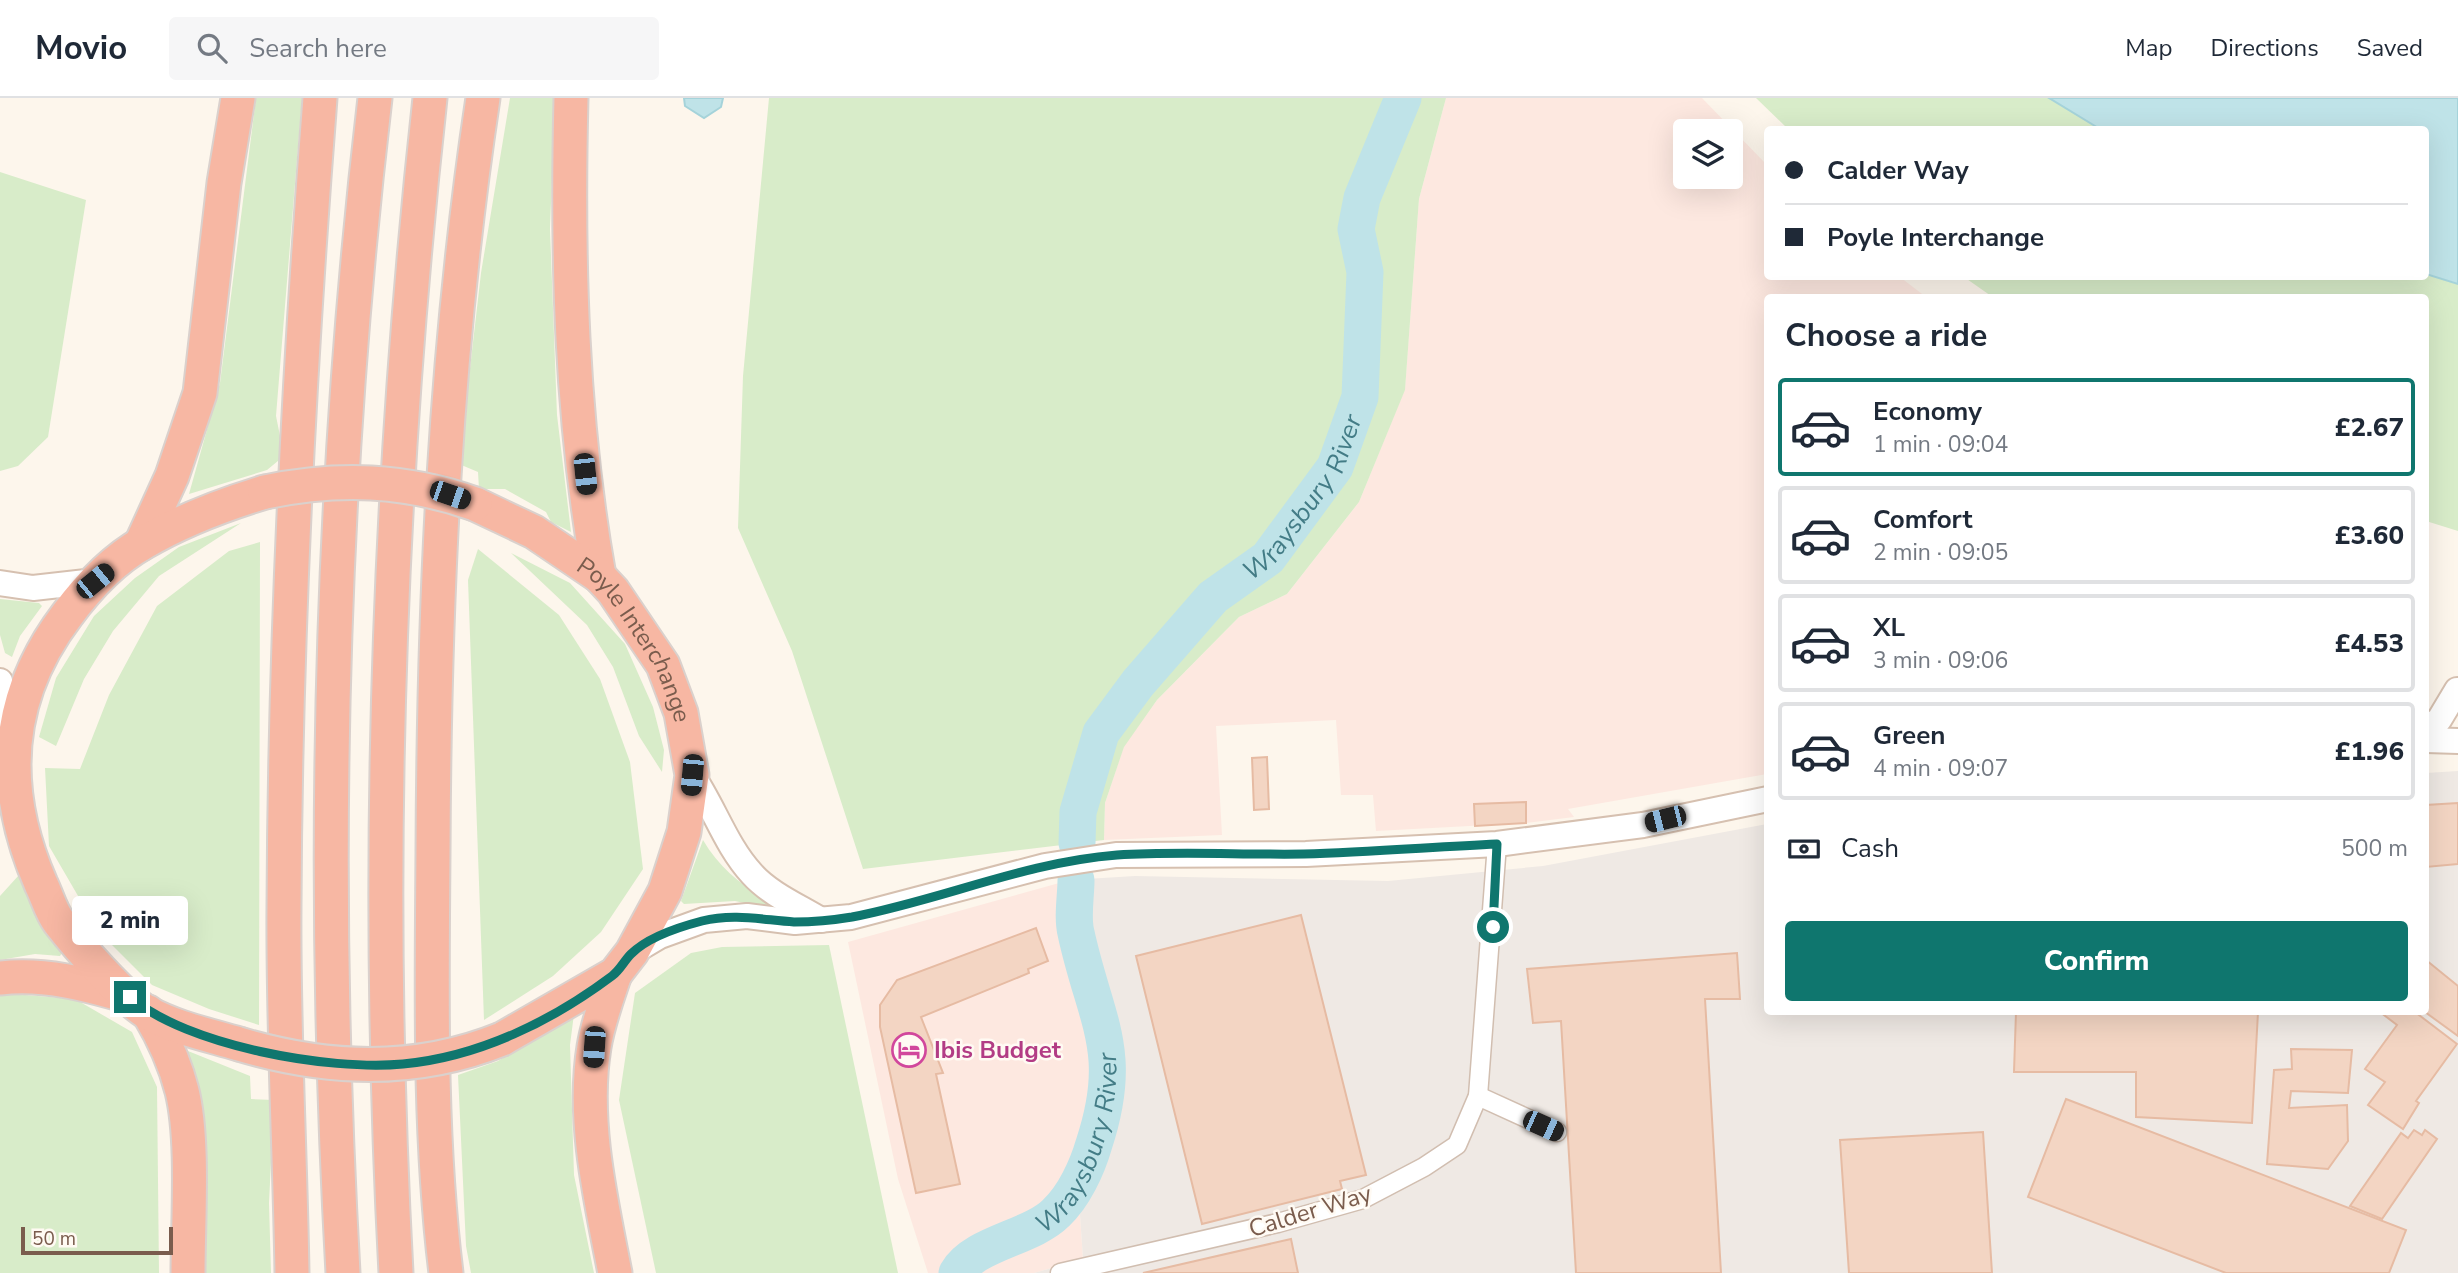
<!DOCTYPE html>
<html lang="en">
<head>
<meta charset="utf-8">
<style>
  :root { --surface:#fff; --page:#f6f6f7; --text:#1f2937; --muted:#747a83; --line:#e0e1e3; --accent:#0f766e }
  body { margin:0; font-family:"Nunito Sans",sans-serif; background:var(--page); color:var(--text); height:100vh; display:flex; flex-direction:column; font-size:26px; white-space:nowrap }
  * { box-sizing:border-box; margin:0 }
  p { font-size:23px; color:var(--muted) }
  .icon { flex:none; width:38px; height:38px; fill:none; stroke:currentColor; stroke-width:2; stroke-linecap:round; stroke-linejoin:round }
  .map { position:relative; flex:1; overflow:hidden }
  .drawer { position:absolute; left:1764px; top:196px; width:665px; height:721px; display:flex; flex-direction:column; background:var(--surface); border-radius:7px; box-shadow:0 7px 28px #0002 }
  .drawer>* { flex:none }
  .banner { position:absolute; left:1764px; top:28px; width:665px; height:154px; border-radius:7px; box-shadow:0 7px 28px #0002; display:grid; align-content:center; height:154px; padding:0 21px; background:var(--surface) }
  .controls { position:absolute; left:1673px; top:21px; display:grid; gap:14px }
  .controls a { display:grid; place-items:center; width:70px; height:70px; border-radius:7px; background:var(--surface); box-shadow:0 7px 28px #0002; font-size:35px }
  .scale { position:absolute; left:21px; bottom:18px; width:152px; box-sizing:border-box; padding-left:7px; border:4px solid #7a5c4d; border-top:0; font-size:19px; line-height:24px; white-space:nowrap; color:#7a5c4d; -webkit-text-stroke:5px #fffaf3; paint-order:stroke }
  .end { position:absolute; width:32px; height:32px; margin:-16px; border:9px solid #0f766e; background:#fff; box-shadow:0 0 0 4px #fff }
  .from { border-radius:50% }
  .bubble { position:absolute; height:49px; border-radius:7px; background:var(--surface); box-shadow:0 7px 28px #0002; font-size:23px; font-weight:800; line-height:49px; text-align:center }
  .car { position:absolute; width:21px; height:42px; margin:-21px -10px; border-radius:9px; box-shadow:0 0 5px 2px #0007; background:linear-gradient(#222 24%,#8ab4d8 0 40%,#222 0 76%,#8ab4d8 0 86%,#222 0) }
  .banner b { display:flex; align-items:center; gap:24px; height:66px; font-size:26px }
  .banner b+b { border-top:2px solid var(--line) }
  .banner i { width:18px; height:18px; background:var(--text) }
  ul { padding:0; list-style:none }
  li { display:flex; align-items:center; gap:21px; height:98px; margin:0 14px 10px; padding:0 7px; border:4px solid var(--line); border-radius:7px }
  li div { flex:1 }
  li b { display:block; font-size:26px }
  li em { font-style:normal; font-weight:800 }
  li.current { border-color:var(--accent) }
  li>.icon { width:63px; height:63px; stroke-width:1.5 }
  h2 { padding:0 21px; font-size:32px; line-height:84px }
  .pay { display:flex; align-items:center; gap:18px; height:77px; padding:0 21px; font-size:26px }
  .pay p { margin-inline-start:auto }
  .primary-button { display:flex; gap:14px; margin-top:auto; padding:14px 21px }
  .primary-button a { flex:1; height:80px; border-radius:7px; background:var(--accent); color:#fff; font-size:28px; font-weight:800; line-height:80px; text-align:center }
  header { display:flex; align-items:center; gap:42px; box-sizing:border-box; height:98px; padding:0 35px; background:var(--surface); border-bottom:2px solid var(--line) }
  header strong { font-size:33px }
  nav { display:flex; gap:38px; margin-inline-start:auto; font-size:24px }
  .search { width:490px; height:63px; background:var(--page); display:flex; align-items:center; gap:18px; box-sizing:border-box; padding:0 24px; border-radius:7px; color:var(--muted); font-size:26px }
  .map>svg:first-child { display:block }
  .commercial { fill:#fde8e0; fill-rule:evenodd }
  .industrial { fill:#efe9e4 }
  .green { fill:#d8ecc9 }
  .water { fill:#bfe3e8; stroke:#a5d3da; stroke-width:2 }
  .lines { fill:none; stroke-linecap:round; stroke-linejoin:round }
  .river { stroke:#bfe3e8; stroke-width:37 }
  .building { fill:#f3d5c3; stroke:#e6bba3; stroke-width:2 }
  .street-casing { stroke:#d1beb0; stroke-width:21 }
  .secondary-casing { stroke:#d6c0b0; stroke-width:28 }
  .highway-casing { stroke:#dad1cd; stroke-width:37 }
  .street { stroke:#fff; stroke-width:18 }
  .secondary { stroke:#fff; stroke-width:24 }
  .highway { stroke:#f7b7a3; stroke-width:33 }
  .highway-bridge-casing { stroke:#dad1cd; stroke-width:37; stroke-linecap:butt }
  .highway-bridge { stroke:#f7b7a3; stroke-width:33 }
  .route { stroke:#0f766e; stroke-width:9 }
  .labels { text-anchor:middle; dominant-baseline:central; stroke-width:5; stroke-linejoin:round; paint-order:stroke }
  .street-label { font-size:24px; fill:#7a5c4d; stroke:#fffaf3 }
  .hotel-label { font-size:24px; font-weight:bold; fill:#b23c85; stroke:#fffaf3; text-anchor:start }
  .water-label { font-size:26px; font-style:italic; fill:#437c86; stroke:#fffaf3 }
</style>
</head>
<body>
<header>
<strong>Movio</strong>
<div class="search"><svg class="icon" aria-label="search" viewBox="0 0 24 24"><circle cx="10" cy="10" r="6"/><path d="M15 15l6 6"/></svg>Search here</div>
<nav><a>Map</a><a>Directions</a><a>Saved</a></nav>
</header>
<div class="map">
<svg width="2458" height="1175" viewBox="0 0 2458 1175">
  <rect width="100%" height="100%" fill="#fdf6ec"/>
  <!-- commercial -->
  <g class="commercial">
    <path d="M 1446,0 L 1702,0 L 1767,67 L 1768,178 L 1900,179 L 1926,199 L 1768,200 L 1767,676 L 1568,711 L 1574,719 L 1526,725 L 1376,733 L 1373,697 L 1341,697 L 1336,622 L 1216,628 L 1222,737 L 1104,742 L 1105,705 L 1124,648 L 1157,602 L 1239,519 L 1287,496 L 1359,404 L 1405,291 L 1419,101 ZM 1685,33 L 1731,33 L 1731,79 L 1685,79 Z"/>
    <path d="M 1070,782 L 1071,863 L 1099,976 L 1099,1000 L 1077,1073 L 1083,1161 L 1034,1175 L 928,1175 L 898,1081 L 848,844 Z"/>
  </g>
  <!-- industrial -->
  <path class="industrial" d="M 2458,673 L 2458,1175 L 1034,1175 L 1083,1161 L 1077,1073 L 1099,1000 L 1099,976 L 1071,863 L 1070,782 L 1135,778 L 1388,783 L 1543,768 L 1767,726 L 1768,914 L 2426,914 L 2426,675 Z"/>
  <!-- green -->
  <g class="green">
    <path d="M 256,0 L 302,0 L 276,318 L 284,358 L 267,372 L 189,396 L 220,285 Z"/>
    <path d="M 510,0 L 555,0 L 550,131 L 557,317 L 571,434 L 551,424 L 546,414 L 505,391 L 479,391 L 478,374 L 459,366 L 481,175 Z"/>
    <path d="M 769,0 L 1446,0 L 1419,101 L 1405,292 L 1359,404 L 1287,496 L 1239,519 L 1157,602 L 1124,649 L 1105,705 L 1104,742 L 863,771 L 792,553 L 738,430 L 743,278 Z"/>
    <path d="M 1756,0 L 2049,0 L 2100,31 L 1788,31 Z"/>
    <path d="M 0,74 L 86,102 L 48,339 L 18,368 L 0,373 Z"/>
    <path d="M 2426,176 L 2458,186 L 2458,433 L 2426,423 L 2426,200 L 1994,200 L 1964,179 Z"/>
    <path d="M 241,425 L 159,478 L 113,533 L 84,581 L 56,648 L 39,639 L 56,580 L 94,518 L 135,480 L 179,449 Z"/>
    <path d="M 260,444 L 259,927 L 209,911 L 152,887 L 99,834 L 49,748 L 45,670 L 80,671 L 109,597 L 157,508 L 229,453 Z"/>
    <path d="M 478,451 L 559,517 L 600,581 L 630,664 L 643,771 L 601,834 L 553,878 L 484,922 L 468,482 Z"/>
    <path d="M 511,455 L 570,485 L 625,546 L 653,609 L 664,652 L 662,674 L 639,638 L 613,569 L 587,527 Z"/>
    <path d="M 0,501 L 39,505 L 42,508 L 20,538 L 12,559 L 5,555 L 0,537 Z"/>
    <path d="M 703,742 C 725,780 760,800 799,817 L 735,803 L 684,806 L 681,803 Z"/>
    <path d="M 19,777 L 38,817 L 63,853 L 60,858 L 35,856 L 0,862 L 0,798 Z"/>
    <path d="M 829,847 L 898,1175 L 656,1175 L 619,1002 L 635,895 L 691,855 L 722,849 Z"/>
    <path d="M 0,895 L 75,901 L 132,934 L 157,989 L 159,1175 L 0,1175 Z"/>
    <path d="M 574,916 L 570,947 L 574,1077 L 594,1175 L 471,1175 L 466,1148 L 458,977 L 498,963 Z"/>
    <path d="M 188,953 L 250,978 L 251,1001 L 274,1002 L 269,1105 L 271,1175 L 203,1175 Z"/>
  </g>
  <!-- water -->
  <g class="water">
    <path d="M 684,0 L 723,0 L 721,9 L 704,20 L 685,8 Z"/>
    <path d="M 2049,0 L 2458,0 L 2458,186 L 2426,176 L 2426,32 L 2100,31 Z"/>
  </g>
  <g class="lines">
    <!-- river -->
    <g class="river">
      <path id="s1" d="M 1077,745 L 1078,714 L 1101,635 L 1138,585 L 1213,499 L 1268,460 L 1335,369 L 1360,299 L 1365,174 L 1356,131 L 1362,100 L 1403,0"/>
      <path id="s2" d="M 957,1175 C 974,1145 1031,1140 1056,1115 C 1074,1098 1087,1070 1094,1046 C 1125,952 1095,923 1076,835 C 1072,819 1076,798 1076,782"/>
    </g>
  </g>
  <!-- building -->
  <g class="building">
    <path d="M 1267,659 L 1269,711 L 1254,712 L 1252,660 Z"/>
    <path d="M 1526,704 L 1526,725 L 1475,728 L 1474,706 Z"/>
    <path d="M 2458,705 L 2458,766 L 2426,769 L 2426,707 Z"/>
    <path d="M 1301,817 L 1366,1077 L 1340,1083 L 1342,1091 L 1202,1126 L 1136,858 Z"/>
    <path d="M 1036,830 L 1048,863 L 1028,871 L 1029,875 L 921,919 L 943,975 L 936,976 L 960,1086 L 916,1095 L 880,929 L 880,907 L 897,882 Z"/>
    <path d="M 1737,855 L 1740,901 L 1705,901 L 1721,1175 L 1576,1175 L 1561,923 L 1533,925 L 1527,871 Z"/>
    <path d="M 2426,862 L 2458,888 L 2458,938 L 2425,914 Z"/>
    <path d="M 2016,914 L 2258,914 L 2252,1025 L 2136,1019 L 2136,974 L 2014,974 Z"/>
    <path d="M 2380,914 L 2415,914 L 2457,946 L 2416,1003 L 2419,1005 L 2403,1031 L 2368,1007 L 2385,984 L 2365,971 L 2397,927 Z"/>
    <path d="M 2291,951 L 2352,952 L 2348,995 L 2291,993 L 2289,1010 L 2347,1007 L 2348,1043 L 2328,1071 L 2267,1066 L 2274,972 L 2292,971 Z"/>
    <path d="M 2066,1001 L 2406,1132 L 2389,1175 L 2226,1175 L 2028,1099 Z"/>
    <path d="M 2414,1032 L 2422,1037 L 2425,1032 L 2437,1041 L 2382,1121 L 2350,1108 L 2401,1035 L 2408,1040 Z"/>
    <path d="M 1983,1034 L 1992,1175 L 1849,1175 L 1840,1042 Z"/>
    <path d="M 1291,1141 L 1298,1175 L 1143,1175 Z"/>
  </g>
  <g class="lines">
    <!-- street casing -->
    <g class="street-casing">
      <g id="street">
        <path d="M 1478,998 L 1557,1034"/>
        <path d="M 1060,1175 L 1278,1125 L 1363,1101 L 1424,1069 L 1457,1047 L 1478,998 L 1497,746"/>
      </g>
    </g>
    <!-- secondary casing -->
    <g class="secondary-casing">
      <g id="secondary">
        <path d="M 0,485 L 33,490 L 95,483"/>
        <path d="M 0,583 L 13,640"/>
        <path d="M 2426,630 L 2439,622 L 2457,592"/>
        <path d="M 2426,642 L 2458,643"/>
        <path d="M 692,677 C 714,709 726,748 752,776 C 770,796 798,808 821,822"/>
        <path d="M 633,854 L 660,838 L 704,822 L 747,818 L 795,824 L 851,819 L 1045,768 L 1116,757 L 1306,756 L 1497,746 L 1643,727 L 1768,701"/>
      </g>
    </g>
    <!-- highway casing -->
    <g class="highway-casing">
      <g id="highway">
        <path d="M 571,0 C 567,160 571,321 599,478"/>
        <path id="s3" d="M 475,406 L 534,434 L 599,478 L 613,493 L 663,567 L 681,615 L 692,677 L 684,734 L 665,793 L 632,854 L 615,876 L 502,941"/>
        <path d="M 141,446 L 172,378 L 200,295 L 224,85 L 238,0"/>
        <path d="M 0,880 C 45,875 85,886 127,898"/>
        <path d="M 148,914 C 163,939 175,965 182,993 C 194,1042 188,1122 188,1175"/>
        <path d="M 239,946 C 209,937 175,930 148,915 C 124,901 77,847 59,824 C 51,814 47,798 41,786 C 0,692 3,601 67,517 C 87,490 113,462 143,445 C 182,422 222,407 265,394"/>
        <path d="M 292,1175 C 290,1053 283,931 284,809 C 285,539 299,269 320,0"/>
        <path d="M 343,1175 C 321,784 329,389 375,0"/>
        <path d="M 396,1175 C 375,784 387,390 430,0"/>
        <path d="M 446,1175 C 429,1036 432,895 433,755 C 434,501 445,252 483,0"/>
        <path d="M 615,1175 C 601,1103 582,1022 594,949 C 598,924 607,900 615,876"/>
      </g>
    </g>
    <!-- street -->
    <use href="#street" class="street"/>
    <!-- secondary -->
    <use href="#secondary" class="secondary"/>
    <!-- highway -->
    <use href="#highway" class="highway"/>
    <!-- highway-bridge casing -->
    <g class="highway-bridge-casing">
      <g id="highway-bridge">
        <path d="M 265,394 C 338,379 405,381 475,406"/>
        <path d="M 239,946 C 326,972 416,976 502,941"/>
      </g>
    </g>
    <!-- highway-bridge -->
    <use href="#highway-bridge" class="highway-bridge"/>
  </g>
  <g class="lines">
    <!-- route -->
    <path class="route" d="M 130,899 C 187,948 329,973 403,966 C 479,959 552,923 612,878 C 620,872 624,863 631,856 C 648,839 679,829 702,823 C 734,815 763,822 794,824 C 812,824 834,822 852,819 C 941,802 1026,764 1117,757 C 1179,753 1242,757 1304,756 C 1368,754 1433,749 1497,746 L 1493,829"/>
  </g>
  <!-- icons -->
  <defs>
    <g id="hotel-ring" transform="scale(1.75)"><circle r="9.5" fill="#fffaf3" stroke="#d1479c" stroke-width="1.5"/><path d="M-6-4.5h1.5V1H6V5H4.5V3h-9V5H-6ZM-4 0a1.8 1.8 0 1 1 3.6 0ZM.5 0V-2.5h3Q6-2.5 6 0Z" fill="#d1479c"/></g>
  </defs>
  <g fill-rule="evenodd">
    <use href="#hotel-ring" x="909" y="952"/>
  </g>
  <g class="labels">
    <!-- street labels -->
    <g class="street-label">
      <text stroke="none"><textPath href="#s3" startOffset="217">Poyle Interchange</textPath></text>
      <text transform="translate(1310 1113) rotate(-17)">Calder Way</text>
    </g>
    <!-- hotel labels -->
    <g class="hotel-label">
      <text x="934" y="952">Ibis Budget</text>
    </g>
    <!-- water labels -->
    <g class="water-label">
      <text stroke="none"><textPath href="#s1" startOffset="427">Wraysbury River</textPath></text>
      <text stroke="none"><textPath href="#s2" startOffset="192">Wraysbury River</textPath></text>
    </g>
  </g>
</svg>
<div class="controls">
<a><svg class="icon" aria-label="layers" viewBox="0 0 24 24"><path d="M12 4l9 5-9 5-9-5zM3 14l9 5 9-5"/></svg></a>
</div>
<div class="scale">50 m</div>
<i class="end from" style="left:1493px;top:829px"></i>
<i class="end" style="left:130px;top:899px"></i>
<div class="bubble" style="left:72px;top:798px;width:116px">2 min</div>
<i class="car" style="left:585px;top:376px;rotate:174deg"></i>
<i class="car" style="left:450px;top:397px;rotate:109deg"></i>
<i class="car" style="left:95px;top:483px;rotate:51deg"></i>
<i class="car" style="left:692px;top:677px;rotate:185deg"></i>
<i class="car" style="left:1665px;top:721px;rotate:256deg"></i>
<i class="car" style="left:594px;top:949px;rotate:184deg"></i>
<i class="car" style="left:1543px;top:1028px;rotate:114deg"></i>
<div class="banner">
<b><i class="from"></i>Calder Way</b>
<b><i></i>Poyle Interchange</b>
</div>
<section class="drawer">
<h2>Choose a ride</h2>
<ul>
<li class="current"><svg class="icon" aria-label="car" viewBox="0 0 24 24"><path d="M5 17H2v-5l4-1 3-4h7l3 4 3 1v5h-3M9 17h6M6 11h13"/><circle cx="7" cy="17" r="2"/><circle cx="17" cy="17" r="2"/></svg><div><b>Economy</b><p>1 min · 09:04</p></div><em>£2.67</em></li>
<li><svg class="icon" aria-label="car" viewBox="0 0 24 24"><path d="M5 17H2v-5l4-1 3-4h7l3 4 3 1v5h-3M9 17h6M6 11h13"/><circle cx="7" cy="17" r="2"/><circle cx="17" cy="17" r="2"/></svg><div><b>Comfort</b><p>2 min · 09:05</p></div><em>£3.60</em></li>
<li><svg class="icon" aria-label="car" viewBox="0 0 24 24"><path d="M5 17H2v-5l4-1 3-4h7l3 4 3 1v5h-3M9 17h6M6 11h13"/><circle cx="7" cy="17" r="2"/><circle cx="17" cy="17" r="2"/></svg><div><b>XL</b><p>3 min · 09:06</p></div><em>£4.53</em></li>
<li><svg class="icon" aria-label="car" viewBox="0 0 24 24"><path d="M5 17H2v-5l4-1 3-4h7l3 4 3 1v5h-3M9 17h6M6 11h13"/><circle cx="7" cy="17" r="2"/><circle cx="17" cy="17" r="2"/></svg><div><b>Green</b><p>4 min · 09:07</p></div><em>£1.96</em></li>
</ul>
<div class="pay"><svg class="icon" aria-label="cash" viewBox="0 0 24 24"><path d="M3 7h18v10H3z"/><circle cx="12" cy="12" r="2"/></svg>Cash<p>500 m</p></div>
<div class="primary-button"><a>Confirm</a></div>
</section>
</div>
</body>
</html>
